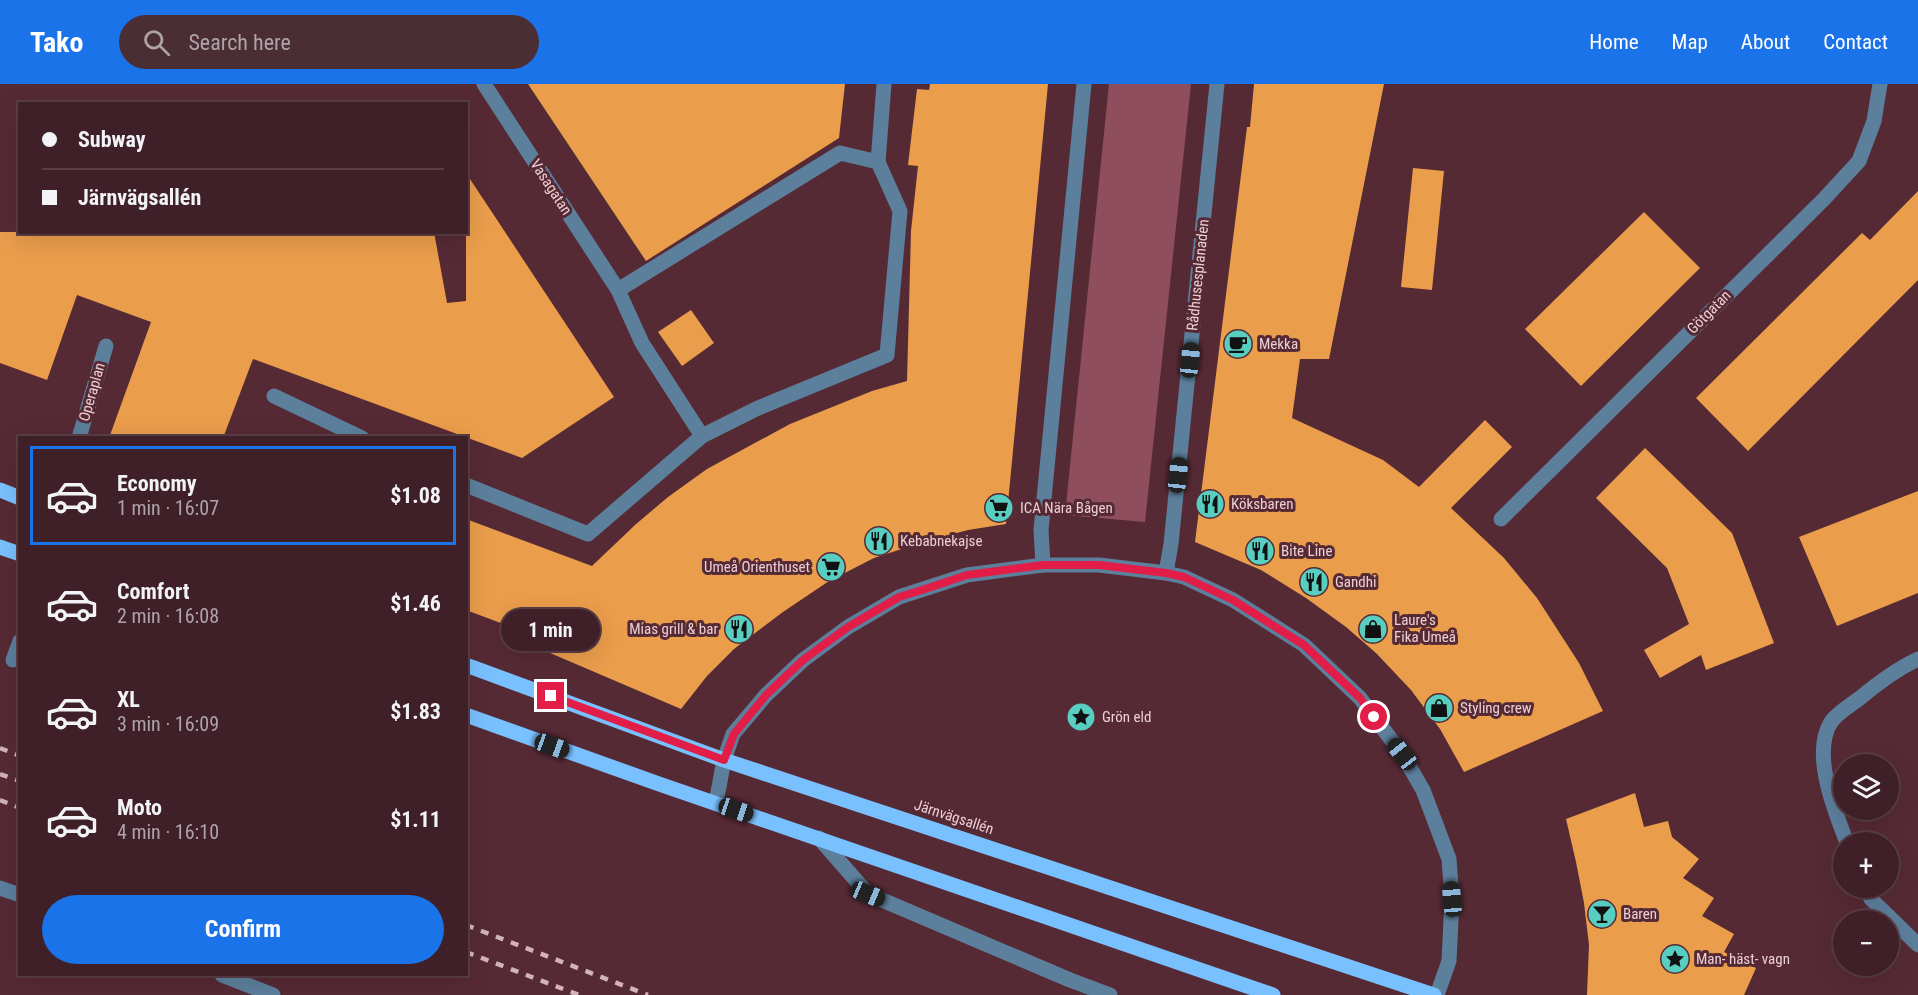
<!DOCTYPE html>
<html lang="en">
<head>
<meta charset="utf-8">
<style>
  :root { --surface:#402028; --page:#4b2d34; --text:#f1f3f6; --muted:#aea3a8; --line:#593e45; --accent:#1a73e8 }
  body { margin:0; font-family:"Roboto Condensed",sans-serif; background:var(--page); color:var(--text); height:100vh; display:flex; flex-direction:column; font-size:22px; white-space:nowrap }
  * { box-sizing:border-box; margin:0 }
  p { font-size:20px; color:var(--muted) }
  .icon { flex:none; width:33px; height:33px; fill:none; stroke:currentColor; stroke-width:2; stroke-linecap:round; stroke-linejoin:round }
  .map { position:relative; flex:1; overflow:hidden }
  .side { position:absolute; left:18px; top:352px; width:450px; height:540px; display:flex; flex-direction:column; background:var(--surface); border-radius:0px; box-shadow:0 6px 24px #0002,0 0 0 2px var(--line) }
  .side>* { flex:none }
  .banner { position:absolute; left:18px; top:18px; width:450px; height:132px; border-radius:0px; box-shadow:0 6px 24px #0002,0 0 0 2px var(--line); display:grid; align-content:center; height:132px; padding:0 24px; background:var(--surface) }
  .buttons { position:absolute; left:1833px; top:670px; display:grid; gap:12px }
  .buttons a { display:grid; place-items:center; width:66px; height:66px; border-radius:50%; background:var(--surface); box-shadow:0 6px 24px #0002,0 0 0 2px var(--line); font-size:30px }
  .end { position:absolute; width:27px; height:27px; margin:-14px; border:8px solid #e11d48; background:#fff; box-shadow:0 0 0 3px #fff }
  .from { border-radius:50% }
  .bubble { position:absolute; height:42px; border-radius:21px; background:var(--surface); box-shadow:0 6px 24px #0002,0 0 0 2px var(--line); font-size:20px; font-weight:700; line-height:42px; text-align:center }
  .car { position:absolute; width:18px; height:36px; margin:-18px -9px; border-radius:8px; box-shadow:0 0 4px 2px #0007; background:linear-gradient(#222 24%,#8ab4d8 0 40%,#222 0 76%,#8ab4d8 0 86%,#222 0) }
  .banner b { display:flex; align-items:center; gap:21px; height:57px; font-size:22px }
  .banner b+b { border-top:2px solid var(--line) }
  .banner i { width:15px; height:15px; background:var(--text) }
  ul { padding:10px 0 0; list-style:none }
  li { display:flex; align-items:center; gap:18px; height:99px; margin:0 12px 9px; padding:0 12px; border:3px solid transparent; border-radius:0px }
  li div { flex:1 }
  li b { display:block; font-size:22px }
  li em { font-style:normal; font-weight:700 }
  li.selected { border-color:var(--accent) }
  li>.icon { width:54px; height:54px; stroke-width:1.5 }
  .action { display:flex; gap:12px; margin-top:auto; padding:12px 24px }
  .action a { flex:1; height:69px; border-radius:36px; background:var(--accent); color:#fff; font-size:24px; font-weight:700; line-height:69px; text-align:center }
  header { display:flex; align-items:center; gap:36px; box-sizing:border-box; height:84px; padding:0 30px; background:var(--accent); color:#fff }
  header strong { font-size:28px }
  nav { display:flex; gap:33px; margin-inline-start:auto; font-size:21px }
  .search { width:420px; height:54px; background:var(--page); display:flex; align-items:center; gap:15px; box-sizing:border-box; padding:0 21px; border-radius:33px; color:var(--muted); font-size:22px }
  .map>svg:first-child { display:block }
  .green { fill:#8e4e5d }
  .building { fill:#ea9d4b }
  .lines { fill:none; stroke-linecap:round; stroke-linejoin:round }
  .minor { stroke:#5c7f9c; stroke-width:15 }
  .major { stroke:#79c1fe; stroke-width:15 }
  .rail { stroke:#d2b3b9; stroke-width:4.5; stroke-dasharray:8 8; stroke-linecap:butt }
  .route { stroke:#e11d48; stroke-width:8 }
  .labels { text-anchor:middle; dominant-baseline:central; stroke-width:6; stroke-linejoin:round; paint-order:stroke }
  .street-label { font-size:15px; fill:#eccfd4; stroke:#562a35 }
  .poi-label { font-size:15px; fill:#eccfd4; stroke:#562a35; text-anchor:start }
</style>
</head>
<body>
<header>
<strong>Tako</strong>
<div class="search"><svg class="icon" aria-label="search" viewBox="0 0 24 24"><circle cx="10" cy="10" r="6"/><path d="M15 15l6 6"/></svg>Search here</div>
<nav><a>Home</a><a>Map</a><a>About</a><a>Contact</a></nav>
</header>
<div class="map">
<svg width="1918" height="911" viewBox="0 0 1918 911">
  <rect width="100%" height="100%" fill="#562a35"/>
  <!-- green -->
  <path class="green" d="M 1109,0 L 1191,0 L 1145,438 L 1065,431 Z"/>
  <!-- building -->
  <g class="building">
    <path d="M 528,0 L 845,0 L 839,54 L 646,177 Z"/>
    <path d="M 930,0 L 1048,0 L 1006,440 L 968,446 L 923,458 L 874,474 L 829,497 L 783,528 L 734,565 L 707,592 L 681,625 L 536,563 L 541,554 L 466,526 L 466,435 L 592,482 L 635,441 L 668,413 L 707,385 L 790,340 L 872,307 L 907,297 L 911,147 L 918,82 L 908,81 L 917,5 L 929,6 Z"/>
    <path d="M 1254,0 L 1384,0 L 1329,275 L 1300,275 L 1292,334 L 1383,376 L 1419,403 L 1485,336 L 1512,363 L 1451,424 L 1504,474 L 1537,514 L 1579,579 L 1603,627 L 1464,688 L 1440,645 L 1411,606 L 1376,569 L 1346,543 L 1306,514 L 1261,486 L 1195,458 L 1247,43 L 1250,43 Z"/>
    <path d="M 1413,84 L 1444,87 L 1432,206 L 1401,203 Z"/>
    <path d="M 466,89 L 614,313 L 522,374 L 253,275 L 223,354 L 109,354 L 151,238 L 77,211 L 47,296 L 0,279 L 0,148 L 434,148 L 447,219 L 466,217 Z"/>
    <path d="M 1918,107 L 1918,196 L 1748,367 L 1696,314 L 1862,149 L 1870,156 Z"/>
    <path d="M 1644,128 L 1700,184 L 1581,302 L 1525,245 Z"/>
    <path d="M 691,226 L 714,259 L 682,282 L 658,248 Z"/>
    <path d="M 1645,364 L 1732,449 L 1774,559 L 1706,586 L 1701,571 L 1660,594 L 1644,566 L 1689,540 L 1667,484 L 1596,414 Z"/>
    <path d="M 1918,407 L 1918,509 L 1837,542 L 1799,453 Z"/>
    <path d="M 1635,709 L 1644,743 L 1668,737 L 1672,753 L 1699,775 L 1683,794 L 1714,814 L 1702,832 L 1734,850 L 1724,868 L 1756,884 L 1744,911 L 1587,911 L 1589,861 L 1584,819 L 1576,778 L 1566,735 Z"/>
  </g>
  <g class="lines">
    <!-- minor -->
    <g class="minor">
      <path d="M 484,0 L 618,206 L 642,259 L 702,352 L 758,324 L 887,271 L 900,127 L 878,78 L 840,69 L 618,206"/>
      <path d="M 878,78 L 884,0"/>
      <path d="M 274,312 L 362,354"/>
      <path d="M 79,354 L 106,262"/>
      <path d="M 466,401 L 588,450 L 702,352"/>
      <path d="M 1501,435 L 1824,115 L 1859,77 L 1874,37 L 1880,0"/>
      <path d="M 1043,481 L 1041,446 L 1084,0"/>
      <path d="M 1166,489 L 1171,460 L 1217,0"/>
      <path d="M 13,576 L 20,557"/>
      <path d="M 716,719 L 724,676 L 733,650 L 766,611 L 803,576 L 848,543 L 899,513 L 967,491 L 1043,481 L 1099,481 L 1166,489 L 1184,493 L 1233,516 L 1304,561 L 1360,614 L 1402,670 L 1423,706 L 1449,775 L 1452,815 L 1449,877 L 1437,911"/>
      <path d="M 819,754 L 868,810 L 1070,896 L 1110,911"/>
      <path d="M 1847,759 C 1835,727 1811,670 1831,638 C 1837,629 1851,621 1860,614 C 1878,599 1897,585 1918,575"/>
      <path d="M 0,804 L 20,811"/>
      <path d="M 1866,804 L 1871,815 L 1918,861"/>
      <path d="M 222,891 L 273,911"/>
    </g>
    <!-- major -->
    <g class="major">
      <path d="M 0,406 L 20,414"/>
      <path d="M 0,463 L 20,470"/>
      <path d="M 466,581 L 724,676 L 1434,911"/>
      <path d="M 466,631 L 659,700 L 1273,911"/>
    </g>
    <!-- rail -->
    <g class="rail">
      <path d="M 0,664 L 20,672"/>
      <path d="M 0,690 L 20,697"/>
      <path d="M 0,716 L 20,724"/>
      <path d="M 466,841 L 648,911"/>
      <path d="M 466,868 L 579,911"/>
    </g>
  </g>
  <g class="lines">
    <!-- route -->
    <path class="route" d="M 551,612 L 724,676 L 734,650 L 766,611 L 803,576 L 848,543 L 899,513 L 922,506 L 967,491 L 1043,481 L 1099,481 L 1166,489 L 1184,493 L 1233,516 L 1304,561 L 1360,614 L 1374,633"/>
  </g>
  <!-- icons -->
  <defs>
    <g id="cafe-disc" transform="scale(1.5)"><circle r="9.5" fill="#58cec1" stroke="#562a35"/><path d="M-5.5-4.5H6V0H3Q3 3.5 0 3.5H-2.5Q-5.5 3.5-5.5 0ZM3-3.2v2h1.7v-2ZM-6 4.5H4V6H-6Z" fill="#111"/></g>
    <g id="restaurant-disc" transform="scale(1.5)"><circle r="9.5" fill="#58cec1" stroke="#562a35"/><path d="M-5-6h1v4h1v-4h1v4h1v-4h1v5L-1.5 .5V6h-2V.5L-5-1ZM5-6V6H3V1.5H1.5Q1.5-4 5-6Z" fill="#111"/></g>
    <g id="supermarket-disc" transform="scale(1.5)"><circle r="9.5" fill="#58cec1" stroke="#562a35"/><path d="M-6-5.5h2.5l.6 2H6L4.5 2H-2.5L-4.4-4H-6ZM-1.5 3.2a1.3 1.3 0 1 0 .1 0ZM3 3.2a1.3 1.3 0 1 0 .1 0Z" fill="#111"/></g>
    <g id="shop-disc" transform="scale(1.5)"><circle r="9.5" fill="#58cec1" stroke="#562a35"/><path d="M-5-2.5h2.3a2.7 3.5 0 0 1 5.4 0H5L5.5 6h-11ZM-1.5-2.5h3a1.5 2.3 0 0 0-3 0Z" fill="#111"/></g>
    <g id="sight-disc" transform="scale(1.5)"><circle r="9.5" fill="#58cec1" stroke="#562a35"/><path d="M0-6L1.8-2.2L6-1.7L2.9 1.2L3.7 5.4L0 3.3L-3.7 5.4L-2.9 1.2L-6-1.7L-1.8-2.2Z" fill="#111"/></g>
    <g id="bar-disc" transform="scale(1.5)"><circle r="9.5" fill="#58cec1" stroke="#562a35"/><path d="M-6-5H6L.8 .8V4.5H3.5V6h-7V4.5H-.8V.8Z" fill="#111"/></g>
  </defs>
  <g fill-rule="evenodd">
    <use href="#cafe-disc" x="1238" y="260"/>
    <use href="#restaurant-disc" x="1210" y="420"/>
    <use href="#supermarket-disc" x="999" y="424"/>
    <use href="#restaurant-disc" x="879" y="457"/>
    <use href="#restaurant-disc" x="1260" y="467"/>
    <use href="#supermarket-disc" x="831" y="483"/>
    <use href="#restaurant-disc" x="1314" y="498"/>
    <use href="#restaurant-disc" x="739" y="545"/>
    <use href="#shop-disc" x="1373" y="545"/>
    <use href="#shop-disc" x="1439" y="624"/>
    <use href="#sight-disc" x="1081" y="633"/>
    <use href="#bar-disc" x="1602" y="830"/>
    <use href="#sight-disc" x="1675" y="875"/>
  </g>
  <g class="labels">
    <!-- street labels -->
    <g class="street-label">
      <text transform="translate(551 103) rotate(57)">Vasagatan</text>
      <text transform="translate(1198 191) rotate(-84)">Rådhusesplanaden</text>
      <text transform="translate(1709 228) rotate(-45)">Götgatan</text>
      <text transform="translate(92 308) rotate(-74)">Operaplan</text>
      <text transform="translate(954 733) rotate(18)">Järnvägsallén</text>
    </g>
    <!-- poi labels -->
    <g class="poi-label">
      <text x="1259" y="260">Mekka</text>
      <text x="1231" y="420">Köksbaren</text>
      <text x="1020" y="424">ICA Nära Bågen</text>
      <text x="900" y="457">Kebabnekajse</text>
      <text x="1281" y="467">Bite Line</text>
      <text x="810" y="483" text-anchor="end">Umeå Orienthuset</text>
      <text x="1335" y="498">Gandhi</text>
      <text x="1394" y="536">Laure's<tspan x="1394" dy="17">Fika Umeå</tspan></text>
      <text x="718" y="545" text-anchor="end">Mias grill &amp; bar</text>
      <text x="1460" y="624">Styling crew</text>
      <text x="1102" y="633">Grön eld</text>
      <text x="1623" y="830">Baren</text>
      <text x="1696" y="875">Man- häst- vagn</text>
    </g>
  </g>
</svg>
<div class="buttons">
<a><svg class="icon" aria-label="layers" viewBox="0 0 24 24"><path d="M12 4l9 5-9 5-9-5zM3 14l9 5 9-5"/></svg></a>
<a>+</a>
<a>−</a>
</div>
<i class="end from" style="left:1374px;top:633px"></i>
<i class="end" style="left:551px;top:612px"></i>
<div class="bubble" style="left:501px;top:525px;width:99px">1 min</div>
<i class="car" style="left:1190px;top:276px;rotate:6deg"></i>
<i class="car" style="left:1178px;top:391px;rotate:6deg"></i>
<i class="car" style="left:552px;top:662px;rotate:110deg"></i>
<i class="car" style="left:1402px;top:670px;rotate:322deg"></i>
<i class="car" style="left:736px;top:726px;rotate:109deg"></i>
<i class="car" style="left:868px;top:810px;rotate:113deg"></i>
<i class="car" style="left:1452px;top:815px;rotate:355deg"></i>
<div class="banner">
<b><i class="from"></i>Subway</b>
<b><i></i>Järnvägsallén</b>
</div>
<section class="side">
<ul>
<li class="selected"><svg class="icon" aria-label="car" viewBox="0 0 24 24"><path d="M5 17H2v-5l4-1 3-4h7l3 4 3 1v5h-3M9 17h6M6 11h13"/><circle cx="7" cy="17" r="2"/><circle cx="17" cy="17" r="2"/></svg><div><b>Economy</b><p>1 min · 16:07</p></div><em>$1.08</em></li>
<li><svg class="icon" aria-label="car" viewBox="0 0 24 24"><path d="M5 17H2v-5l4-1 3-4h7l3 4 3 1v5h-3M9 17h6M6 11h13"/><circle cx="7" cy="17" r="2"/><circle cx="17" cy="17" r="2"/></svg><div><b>Comfort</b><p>2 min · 16:08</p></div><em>$1.46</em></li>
<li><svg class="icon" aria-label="car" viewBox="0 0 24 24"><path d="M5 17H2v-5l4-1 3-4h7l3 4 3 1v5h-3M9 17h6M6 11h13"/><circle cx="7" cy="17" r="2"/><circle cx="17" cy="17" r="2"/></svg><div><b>XL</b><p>3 min · 16:09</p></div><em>$1.83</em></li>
<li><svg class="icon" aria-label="car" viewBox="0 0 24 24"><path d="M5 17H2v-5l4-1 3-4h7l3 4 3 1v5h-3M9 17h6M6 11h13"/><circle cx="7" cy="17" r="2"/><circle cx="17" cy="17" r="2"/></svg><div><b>Moto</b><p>4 min · 16:10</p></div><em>$1.11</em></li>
</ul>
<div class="action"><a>Confirm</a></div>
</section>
</div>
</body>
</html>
